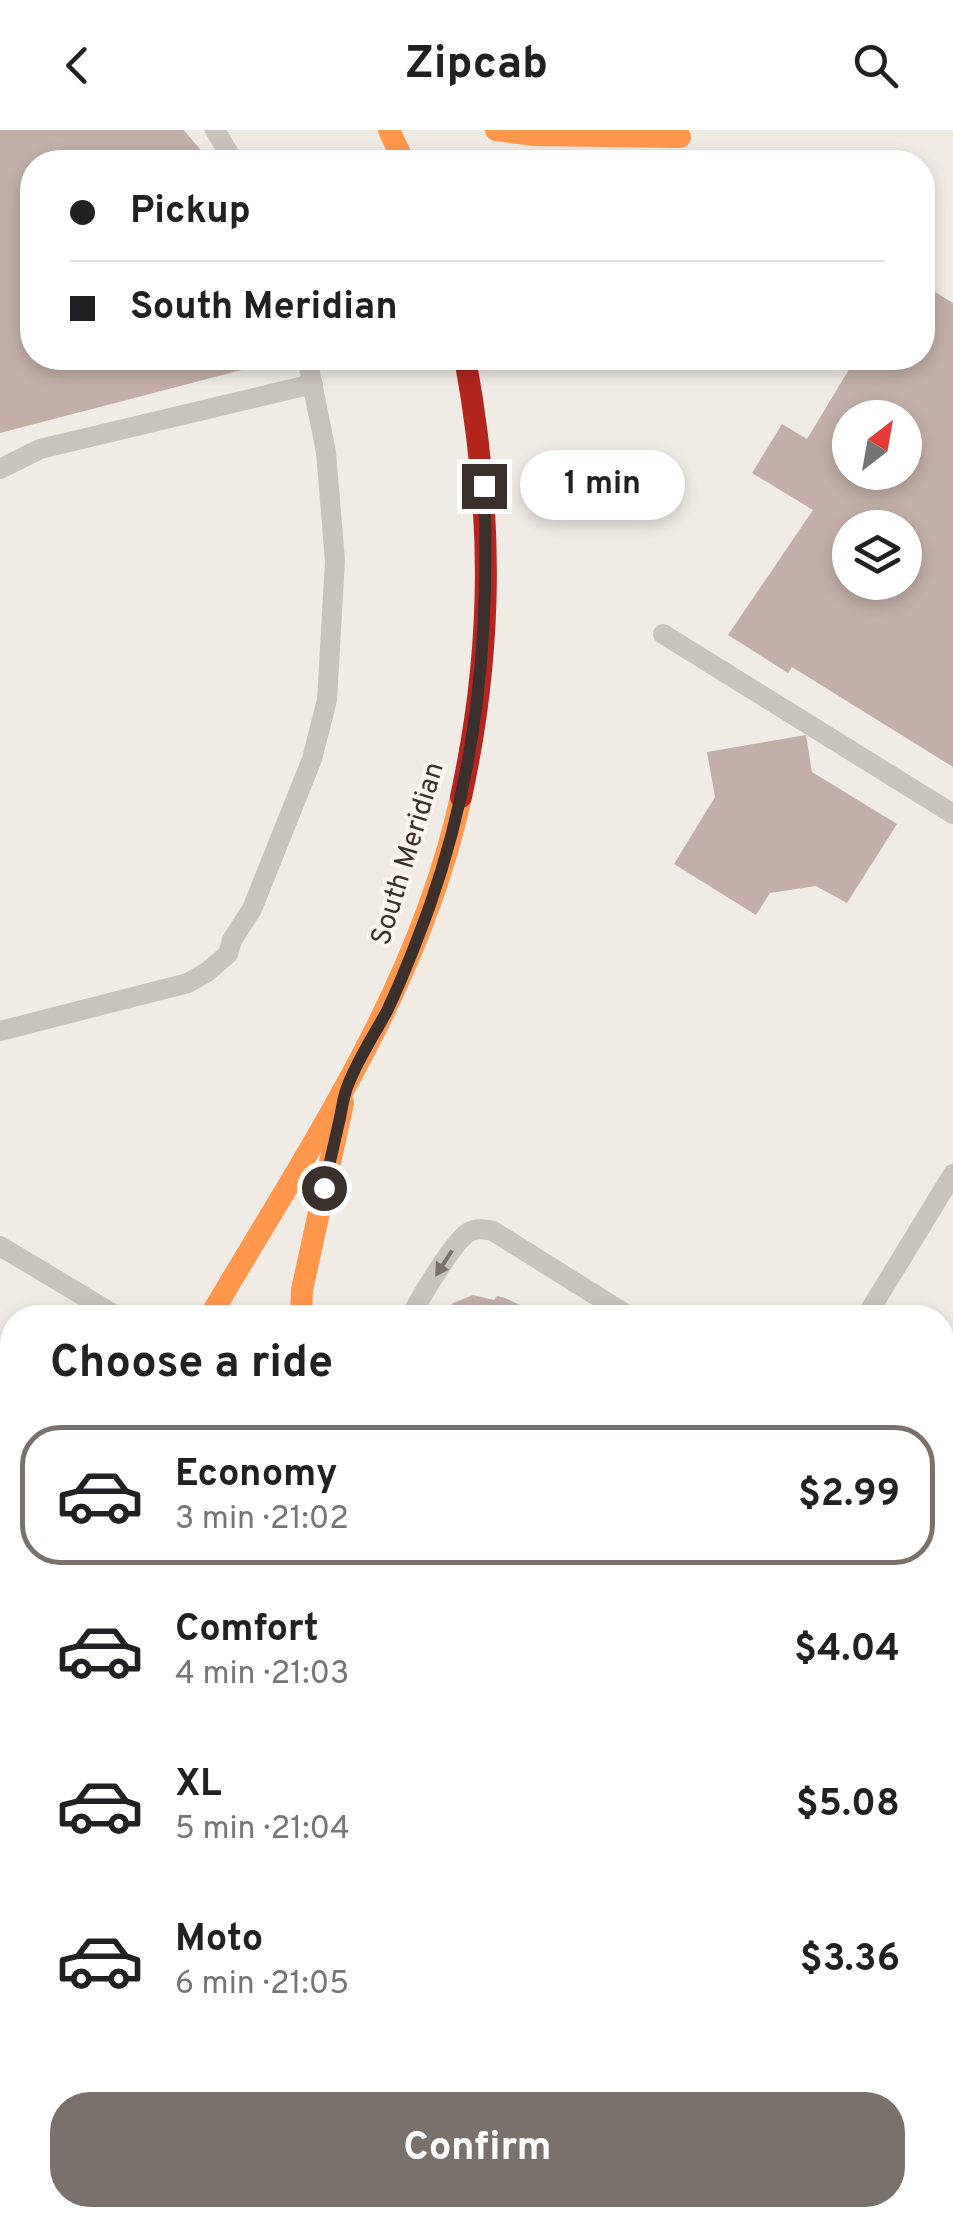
<!DOCTYPE html>
<html lang="en">
<head>
<meta charset="utf-8">
<style>
  :root { --surface:#fff; --page:#f2f2f2; --text:#202124; --muted:#757577; --line:#e0e0e0; --accent:#7a716c }
  body { margin:0; font-family:Overpass,sans-serif; background:var(--page); color:var(--text); height:100vh; display:flex; flex-direction:column; font-size:38px; white-space:nowrap }
  * { box-sizing:border-box; margin:0 }
  p { font-size:32px; color:var(--muted) }
  .icon { flex:none; width:55px; height:55px; fill:none; stroke:currentColor; stroke-width:2; stroke-linecap:round; stroke-linejoin:round }
  .map { position:relative; flex:1; overflow:hidden }
  .sheet { position:absolute; left:0px; top:1175px; width:955px; height:922px; display:flex; flex-direction:column; background:var(--surface); border-radius:40px 40px 0 0; box-shadow:0 5px 15px #0003 }
  .sheet>* { flex:none }
  .guide { position:absolute; left:20px; top:20px; width:915px; height:220px; border-radius:40px; box-shadow:0 5px 15px #0003; display:grid; align-content:center; height:220px; padding:0 50px; background:var(--surface) }
  .needle { width:65px; rotate:31deg }
  .buttons { position:absolute; left:832px; top:270px; display:grid; gap:20px }
  .buttons a { display:grid; place-items:center; width:90px; height:90px; border-radius:50%; background:var(--surface); box-shadow:0 5px 15px #0003; font-size:50px }
  .end { position:absolute; width:45px; height:45px; margin:-22px; border:12px solid #3b302b; background:#fff; box-shadow:0 0 0 5px #fff }
  .from { border-radius:50% }
  .bubble { position:absolute; height:70px; border-radius:35px; background:var(--surface); box-shadow:0 5px 15px #0003; font-size:32px; font-weight:700; line-height:70px; text-align:center }
  .guide b { display:flex; align-items:center; gap:35px; height:95px; font-size:38px }
  .guide b+b { border-top:2px solid var(--line) }
  .guide i { width:25px; height:25px; background:var(--text) }
  ul { padding:0; list-style:none }
  li { display:flex; align-items:center; gap:30px; height:140px; margin:0 20px 15px; padding:0 30px; border:5px solid transparent; border-radius:40px }
  li div { flex:1 }
  li b { display:block; font-size:38px }
  li em { font-style:normal; font-weight:700 }
  li.on { border-color:var(--accent) }
  li>.icon { width:90px; height:90px; stroke-width:1.5 }
  h2 { padding:0 50px; font-size:45px; line-height:120px }
  .button { display:flex; gap:20px; margin-top:auto; padding:20px 50px }
  .button a { flex:1; height:115px; border-radius:40px; background:var(--accent); color:#fff; font-size:40px; font-weight:700; line-height:115px; text-align:center }
  header { display:flex; justify-content:space-between; align-items:center; height:130px; padding:0 50px; background:var(--surface); font-size:45px; font-weight:700 }
  .map>svg:first-child { display:block }
  .building { fill:#c3afa7; fill-rule:evenodd }
  .lines { fill:none; stroke-linecap:round; stroke-linejoin:round }
  .lane { stroke:#c9c3be; stroke-width:20 }
  .fast { stroke:#63d668; stroke-width:22 }
  .slow { stroke:#ff974d; stroke-width:22 }
  .jam { stroke:#b3261e; stroke-width:22 }
  .oneway { fill:#7b726d }
  .route { stroke:#3b302b; stroke-width:12 }
  .labels { text-anchor:middle; dominant-baseline:central; stroke-width:8; stroke-linejoin:round; paint-order:stroke }
  .street-label { font-size:28px; fill:#3b302b; stroke:#fbf5ee }
</style>
</head>
<body>
<header><svg class="icon" aria-label="back" viewBox="0 0 24 24"><path d="M15 5l-7 7 7 7"/></svg>Zipcab<svg class="icon" aria-label="search" viewBox="0 0 24 24"><circle cx="10" cy="10" r="6"/><path d="M15 15l6 6"/></svg></header>
<div class="map">
<svg width="953" height="2097" viewBox="0 0 953 2097">
  <rect width="100%" height="100%" fill="#f0ebe5"/>
  <!-- building -->
  <g class="building">
    <path d="M 0,0 L 184,0 L 207,28 L 208,32 L 32,32 L 32,228 L 251,228 L 253,237 L 0,303 Z"/>
    <path d="M 922,154 L 953,173 L 953,637 L 792,537 L 788,543 L 728,505 L 813,380 L 752,343 L 782,294 L 807,309 L 856,228 L 922,228 ZM 850,288 L 905,288 L 905,342 L 850,342 ZM 850,398 L 905,398 L 905,452 L 850,452 Z"/>
    <path d="M 806,605 L 812,642 L 897,694 L 847,773 L 816,756 L 770,763 L 756,785 L 674,734 L 715,667 L 707,622 Z"/>
    <path d="M 473,1165 L 494,1170 L 497,1166 L 505,1168 L 522,1176 L 537,1188 L 442,1188 L 453,1173 Z"/>
    <path d="M 726,2085 L 778,2085 L 770,2097 L 746,2097 Z"/>
  </g>
  <g class="lines">
    <!-- lane -->
    <g class="lane">
      <path d="M 215,0 L 234,32"/>
      <path d="M 0,339 L 40,319 L 313,254"/>
      <path d="M 663,504 L 953,684"/>
      <path d="M 0,901 L 188,853 L 207,842 L 228,824 L 232,810 L 252,779 L 312,629 L 327,570 L 335,431 L 326,322 L 307,228"/>
      <path d="M 0,1116 L 120,1188"/>
      <path d="M 410,1188 C 418,1171 455,1109 469,1102 C 477,1098 484,1099 493,1101 L 632,1188"/>
      <path d="M 865,1188 L 953,1044"/>
      <path d="M 942,1775 L 953,1759"/>
      <path d="M 942,1830 L 953,1837"/>
      <path d="M 942,1909 L 953,1892"/>
      <path d="M 602,2085 L 622,2097"/>
      <path d="M 61,2097 L 69,2085"/>
      <path d="M 831,2097 L 838,2085"/>
      <path d="M 947,2097 L 953,2088"/>
    </g>
    <!-- fast -->
    <path class="fast" d="M 942,1696 L 953,1702"/>
    <!-- slow -->
    <g class="slow">
      <path d="M 389,0 L 404,32"/>
      <path d="M 496,0 L 534,5 L 680,7"/>
      <path d="M 209,1188 C 307,1021 419,859 461,667"/>
      <path d="M 301,1188 L 302,1160 L 343,973"/>
      <path d="M 0,1537 L 12,1516"/>
    </g>
    <!-- jam -->
    <path class="jam" d="M 461,667 C 494,516 493,380 465,228"/>
  </g>
  <!-- one-way arrows -->
  <defs><path id="oneway-solid" d="M-6-.8H1V-3.2L6.5 0L1 3.2V.8H-6Z" transform="scale(2.5)"/></defs>
  <use class="oneway" href="#oneway-solid" transform="translate(444 1133) rotate(123)"/>
  <g class="lines">
    <!-- route -->
    <path class="route" d="M 324,1058 C 329,1036 334,1014 339,992 C 342,980 343,966 348,955 C 358,929 374,905 387,881 C 403,847 417,811 430,775 C 478,638 490,501 484,356"/>
  </g>
  <g class="labels">
    <!-- street labels -->
    <g class="street-label">
      <text transform="translate(409 724) rotate(-73)">South Meridian</text>
    </g>
  </g>
</svg>
<div class="buttons">
<a><svg class="needle" viewBox="-14 -14 28 28"><path d="M0-13l5 13h-10z" fill="#e53935"/><path d="M0 13l5-13h-10z" fill="#757577"/></svg></a>
<a><svg class="icon" aria-label="layers" viewBox="0 0 24 24"><path d="M12 4l9 5-9 5-9-5zM3 14l9 5 9-5"/></svg></a>
</div>
<i class="end from" style="left:324px;top:1058px"></i>
<i class="end" style="left:484px;top:356px"></i>
<div class="bubble" style="left:520px;top:320px;width:165px">1 min</div>
<div class="guide">
<b><i class="from"></i>Pickup</b>
<b><i></i>South Meridian</b>
</div>
<section class="sheet">
<h2>Choose a ride</h2>
<ul>
<li class="on"><svg class="icon" aria-label="car" viewBox="0 0 24 24"><path d="M5 17H2v-5l4-1 3-4h7l3 4 3 1v5h-3M9 17h6M6 11h13"/><circle cx="7" cy="17" r="2"/><circle cx="17" cy="17" r="2"/></svg><div><b>Economy</b><p>3 min · 21:02</p></div><em>$2.99</em></li>
<li><svg class="icon" aria-label="car" viewBox="0 0 24 24"><path d="M5 17H2v-5l4-1 3-4h7l3 4 3 1v5h-3M9 17h6M6 11h13"/><circle cx="7" cy="17" r="2"/><circle cx="17" cy="17" r="2"/></svg><div><b>Comfort</b><p>4 min · 21:03</p></div><em>$4.04</em></li>
<li><svg class="icon" aria-label="car" viewBox="0 0 24 24"><path d="M5 17H2v-5l4-1 3-4h7l3 4 3 1v5h-3M9 17h6M6 11h13"/><circle cx="7" cy="17" r="2"/><circle cx="17" cy="17" r="2"/></svg><div><b>XL</b><p>5 min · 21:04</p></div><em>$5.08</em></li>
<li><svg class="icon" aria-label="car" viewBox="0 0 24 24"><path d="M5 17H2v-5l4-1 3-4h7l3 4 3 1v5h-3M9 17h6M6 11h13"/><circle cx="7" cy="17" r="2"/><circle cx="17" cy="17" r="2"/></svg><div><b>Moto</b><p>6 min · 21:05</p></div><em>$3.36</em></li>
</ul>
<div class="button"><a>Confirm</a></div>
</section>
</div>
</body>
</html>
